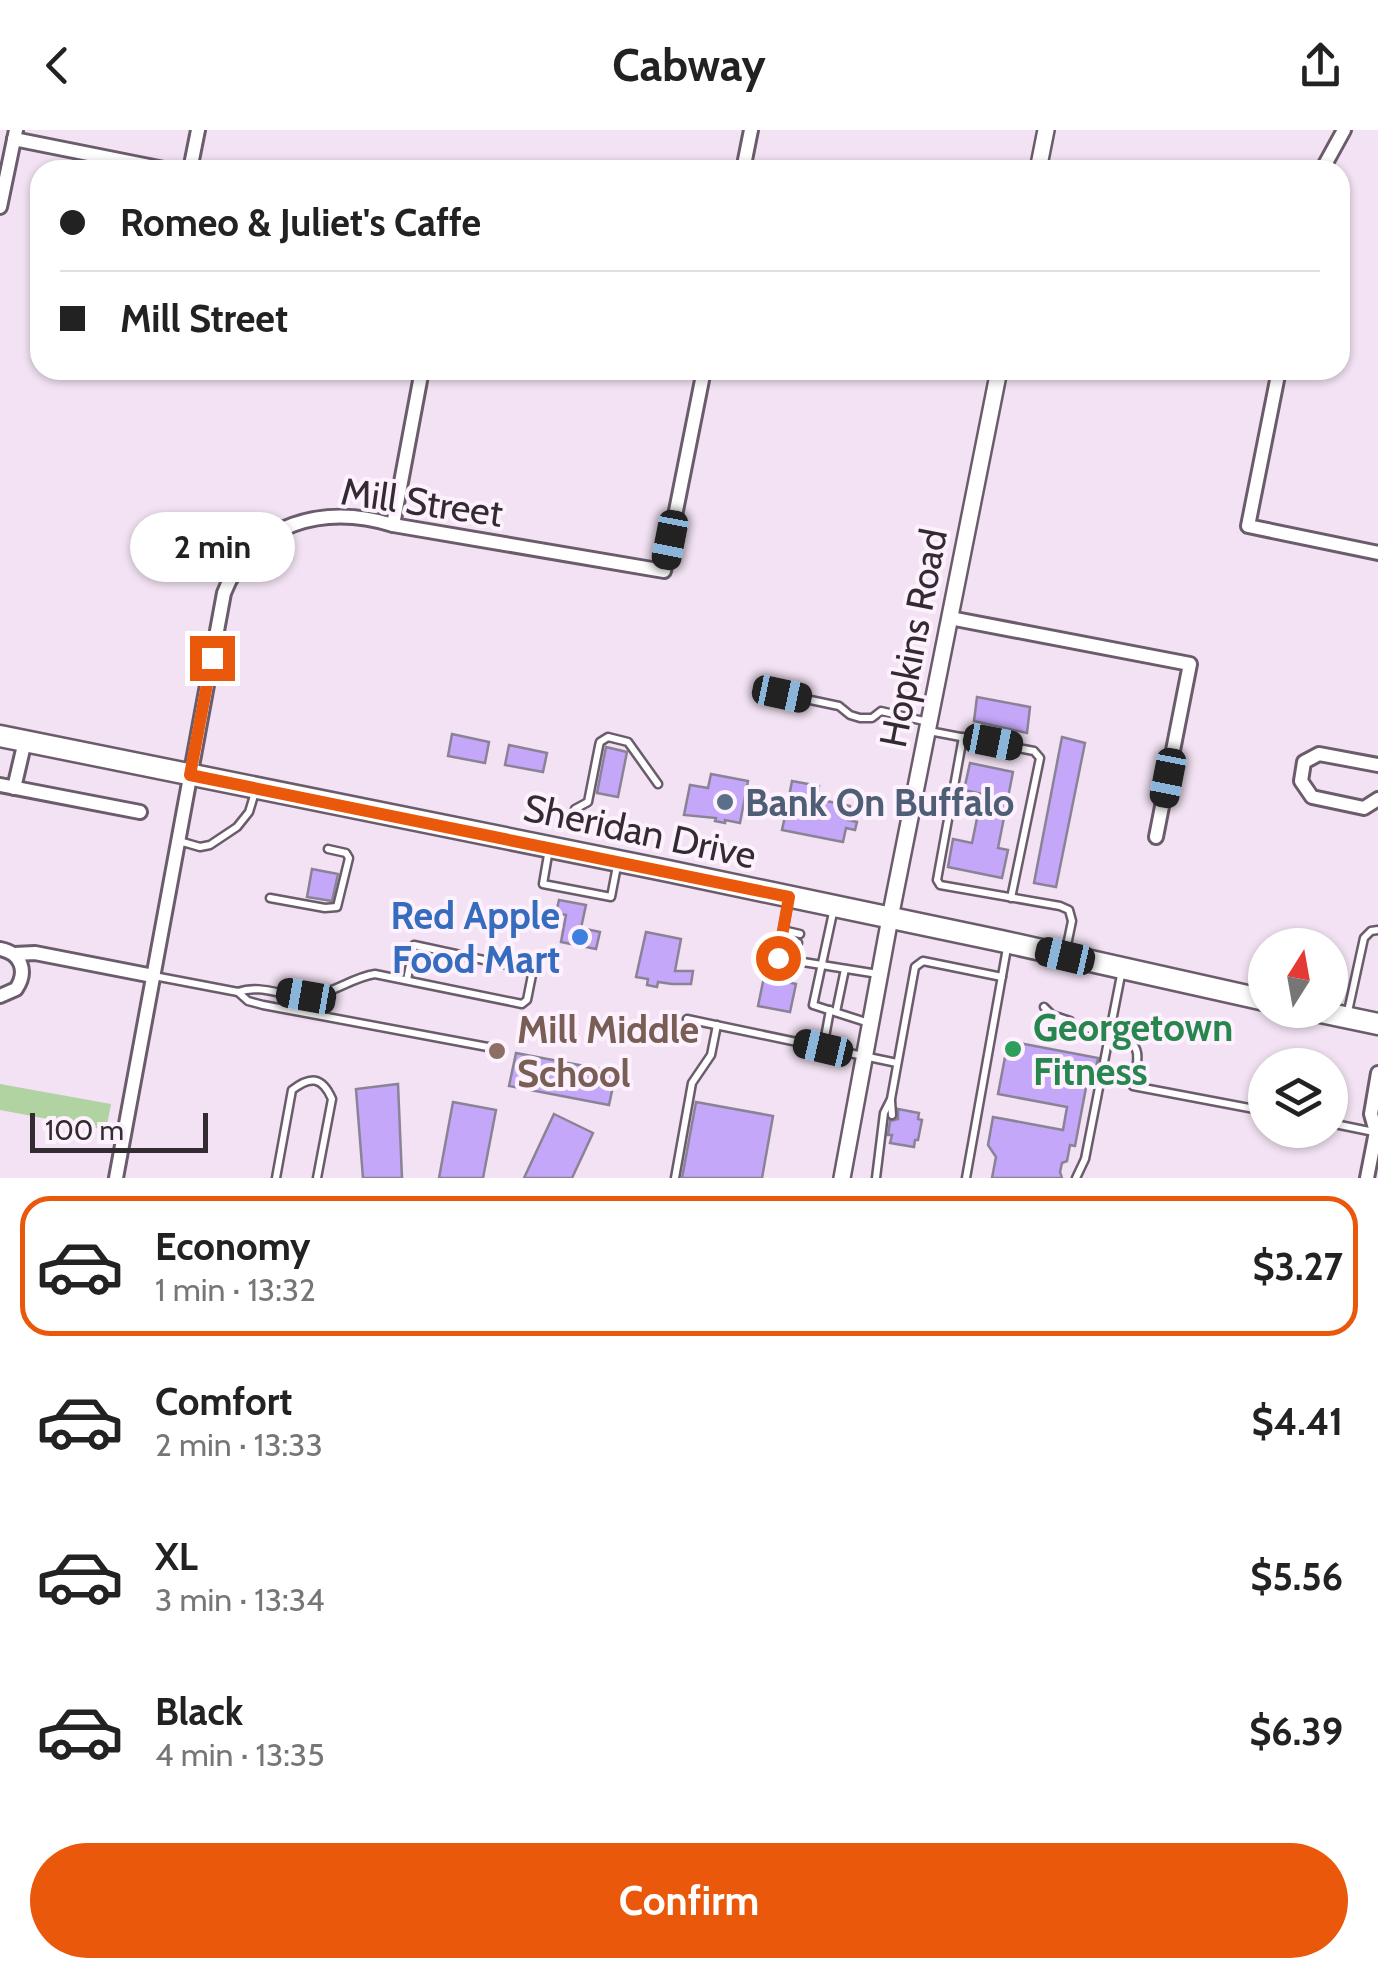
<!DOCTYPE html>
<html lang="en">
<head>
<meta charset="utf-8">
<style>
  :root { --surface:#fff; --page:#f6f6f6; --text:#222; --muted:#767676; --line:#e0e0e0; --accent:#ea580c }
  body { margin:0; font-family:Cabin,sans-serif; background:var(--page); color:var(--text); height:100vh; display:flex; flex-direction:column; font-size:38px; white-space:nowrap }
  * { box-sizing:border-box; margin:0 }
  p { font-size:32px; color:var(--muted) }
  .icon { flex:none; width:55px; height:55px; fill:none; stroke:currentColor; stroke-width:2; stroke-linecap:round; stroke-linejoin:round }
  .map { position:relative; height:1048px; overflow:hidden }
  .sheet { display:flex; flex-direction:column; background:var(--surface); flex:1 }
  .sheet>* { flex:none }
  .top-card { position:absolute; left:30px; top:30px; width:1320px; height:220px; border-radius:30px; box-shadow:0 2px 8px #0004; display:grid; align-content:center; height:220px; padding:0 30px; background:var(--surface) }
  .needle { width:65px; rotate:11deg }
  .buttons { position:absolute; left:1248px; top:798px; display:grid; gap:20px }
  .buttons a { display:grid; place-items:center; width:100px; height:100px; border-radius:50%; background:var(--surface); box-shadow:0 2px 8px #0004; font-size:50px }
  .scale { position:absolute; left:30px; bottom:25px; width:178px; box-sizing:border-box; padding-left:10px; border:5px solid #322c32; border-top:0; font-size:28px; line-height:35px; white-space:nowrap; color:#322c32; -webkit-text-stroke:8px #fdf1fe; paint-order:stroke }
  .end { position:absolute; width:45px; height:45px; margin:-22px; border:12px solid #ea580c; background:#fff; box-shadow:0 0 0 5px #fff }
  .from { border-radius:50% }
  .bubble { position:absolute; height:70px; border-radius:35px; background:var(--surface); box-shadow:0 2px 8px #0004; font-size:32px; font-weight:800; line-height:70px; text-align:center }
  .car { position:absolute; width:30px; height:60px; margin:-30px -15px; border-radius:12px; box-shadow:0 0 8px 2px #0007; background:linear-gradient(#222 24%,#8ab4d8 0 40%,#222 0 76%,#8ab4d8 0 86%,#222 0) }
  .top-card b { display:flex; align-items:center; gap:35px; height:95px; font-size:38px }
  .top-card b+b { border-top:2px solid var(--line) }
  .top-card i { width:25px; height:25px; background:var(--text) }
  ul { padding:18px 0 0; list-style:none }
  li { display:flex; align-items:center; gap:30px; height:140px; margin:0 20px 15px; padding:0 10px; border:5px solid transparent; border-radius:30px }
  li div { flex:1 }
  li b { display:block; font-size:38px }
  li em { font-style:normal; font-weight:800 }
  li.current { border-color:var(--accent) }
  li>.icon { width:90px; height:90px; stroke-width:1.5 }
  .cta { display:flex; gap:20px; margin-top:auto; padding:20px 30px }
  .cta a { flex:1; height:115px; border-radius:60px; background:var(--accent); color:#fff; font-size:40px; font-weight:800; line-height:115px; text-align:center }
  header { display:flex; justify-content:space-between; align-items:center; height:130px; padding:0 30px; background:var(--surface); font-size:45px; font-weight:800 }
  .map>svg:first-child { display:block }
  .green { fill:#b1d3a1 }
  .building { fill:#c5a7fa; stroke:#898395; stroke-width:2.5 }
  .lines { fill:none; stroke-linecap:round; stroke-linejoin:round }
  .service-casing { stroke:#6a5c6b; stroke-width:11 }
  .minor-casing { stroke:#6a5c6b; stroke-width:18 }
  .tertiary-casing { stroke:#6a5c6b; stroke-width:20 }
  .primary-casing { stroke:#6a5c6b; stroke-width:25 }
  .service { stroke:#fff; stroke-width:6 }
  .minor { stroke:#fff; stroke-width:12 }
  .tertiary { stroke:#fff; stroke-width:15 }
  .primary { stroke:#fff; stroke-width:20 }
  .route { stroke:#ea580c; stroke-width:12 }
  .service-dot { fill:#5c6f8a; stroke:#fdf1fe; stroke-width:4 }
  .shop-dot { fill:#3f7fe0; stroke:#fdf1fe; stroke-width:4 }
  .leisure-dot { fill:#2e9e5b; stroke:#fdf1fe; stroke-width:4 }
  .education-dot { fill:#8d6e63; stroke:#fdf1fe; stroke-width:4 }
  .labels { text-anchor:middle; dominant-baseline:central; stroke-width:8; stroke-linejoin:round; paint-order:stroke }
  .street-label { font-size:38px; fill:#322c32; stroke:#fdf1fe }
  .service-label { font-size:38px; font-weight:bold; fill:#4e5e75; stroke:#fdf1fe; text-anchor:start }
  .shop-label { font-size:38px; font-weight:bold; fill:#366cbe; stroke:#fdf1fe; text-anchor:end }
  .leisure-label { font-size:38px; font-weight:bold; fill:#27864d; stroke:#fdf1fe; text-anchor:start }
  .education-label { font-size:38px; font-weight:bold; fill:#785e54; stroke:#fdf1fe; text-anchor:start }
</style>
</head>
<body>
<header><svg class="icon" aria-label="back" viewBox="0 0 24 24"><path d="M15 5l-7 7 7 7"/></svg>Cabway<svg class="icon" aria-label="share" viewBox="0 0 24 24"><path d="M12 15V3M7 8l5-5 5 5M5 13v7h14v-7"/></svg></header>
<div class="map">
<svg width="1378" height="1048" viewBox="0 0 1378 1048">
  <rect width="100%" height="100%" fill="#f2e2f3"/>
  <!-- green -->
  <path class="green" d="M 0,954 L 111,974 L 106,1000 L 0,980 Z"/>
  <!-- building -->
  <g class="building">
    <path d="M 977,567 L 1030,577 L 1027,603 L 974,591 Z"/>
    <path d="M 452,604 L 489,612 L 485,633 L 448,626 Z"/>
    <path d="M 1062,607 L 1085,613 L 1056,757 L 1034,753 Z"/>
    <path d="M 509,615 L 547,623 L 543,642 L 505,635 Z"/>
    <path d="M 606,617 L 627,622 L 618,667 L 597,663 Z"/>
    <path d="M 970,633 L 1013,642 L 998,718 L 1008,720 L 1002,748 L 948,737 L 953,709 L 972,713 L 982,664 L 964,660 Z"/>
    <path d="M 711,644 L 748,651 L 740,693 L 725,690 L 725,693 L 715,691 L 716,688 L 684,685 L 690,655 L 708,658 Z"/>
    <path d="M 792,651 L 819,656 L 817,669 L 850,676 L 848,690 L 857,692 L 855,700 L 846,698 L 843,712 L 782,700 L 785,686 L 775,685 L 777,675 L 787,677 Z"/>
    <path d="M 312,739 L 338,744 L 332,771 L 307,767 Z"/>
    <path d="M 559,770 L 586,775 L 581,798 L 600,802 L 596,819 L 561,812 L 566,785 L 556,783 Z"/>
    <path d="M 646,802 L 681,809 L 675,841 L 693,841 L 691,854 L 672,854 L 658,852 L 657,857 L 647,855 L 648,849 L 636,847 Z"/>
    <path d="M 764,847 L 796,854 L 790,882 L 758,876 Z"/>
    <path d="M 1019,913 L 1098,928 L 1094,949 L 1088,947 L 1075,1016 L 1070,1015 L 1067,1031 L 1062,1033 L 1060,1042 L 1062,1048 L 992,1048 L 996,1027 L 988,1015 L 993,987 L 1063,1000 L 1067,977 L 998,964 L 1006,922 Z"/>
    <path d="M 516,923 L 616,942 L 609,975 L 509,956 Z"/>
    <path d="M 398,954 L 402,1048 L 363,1048 L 356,959 Z"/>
    <path d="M 453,972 L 496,980 L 483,1048 L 439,1048 Z"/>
    <path d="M 696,972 L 773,986 L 762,1048 L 682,1048 Z"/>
    <path d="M 898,979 L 919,983 L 918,989 L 922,990 L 918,1010 L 915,1010 L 914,1017 L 890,1013 L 892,1005 L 888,1005 L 890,991 L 898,989 Z"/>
    <path d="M 554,984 L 593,1003 L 572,1048 L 524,1048 Z"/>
  </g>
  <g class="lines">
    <!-- service casing -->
    <g class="service-casing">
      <g id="service">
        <path d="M 782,564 L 839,576 L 850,585 L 860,588 L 872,588 L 881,581 L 928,592"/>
        <path d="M 929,601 L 1034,621 L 1040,628 L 1011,768"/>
        <path d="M 963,607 L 937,750 L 940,755 L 1060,776 L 1069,780 L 1072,791 L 1066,820"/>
        <path d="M 575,679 L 588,672 L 599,616 L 600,612 L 608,607 L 628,612 L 658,654"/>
        <path d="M 179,711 L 200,717 L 210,715 L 237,697 L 249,682 L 256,659"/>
        <path d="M 549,719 L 543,754 L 611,767 L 617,736"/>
        <path d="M 270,768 L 325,778 L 337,777 L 349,728 L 346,723 L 328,719"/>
        <path d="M 789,768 L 778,828 L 878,844"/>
        <path d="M 834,778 L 813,875 L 869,893"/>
        <path d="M 783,800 L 800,804"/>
        <path d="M 781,809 L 798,813"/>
        <path d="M 154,846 L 238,862 C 263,853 286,869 312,866 C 334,863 353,847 375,844 L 522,874 L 527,870 L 532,845 L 526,839 L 414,815 L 407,850"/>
        <path d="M 238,862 L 248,871 L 263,875 L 493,918"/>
        <path d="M 1044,877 L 1052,885 L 1070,891"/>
        <path d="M 836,882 L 845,839"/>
        <path d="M 1052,885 C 1064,897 1076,900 1093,898"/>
        <path d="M 1347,886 L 1364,808 L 1371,801 L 1378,800"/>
        <path d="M 687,889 L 897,933"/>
        <path d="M 1084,894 L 1093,898 L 1110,902"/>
        <path d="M 1109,905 C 1146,912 1138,925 1133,956 L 1265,981"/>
        <path d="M 823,918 L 830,880"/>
        <path d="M 891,971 L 892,985"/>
        <path d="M 1330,993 L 1374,1002"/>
        <path d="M 276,1048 L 292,960 C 310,946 322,946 332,969 L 317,1048"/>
        <path d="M 675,1048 L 692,953 L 711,925 L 717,895"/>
        <path d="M 876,1048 L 884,983 L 891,969 L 915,837 L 923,831 L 1002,847"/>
        <path d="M 966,1048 L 1007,818"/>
        <path d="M 1076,1048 L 1085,1029 L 1122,840"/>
      </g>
    </g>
    <!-- minor casing -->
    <g class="minor-casing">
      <g id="minor">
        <path d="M 14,9 L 169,40"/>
        <path d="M 190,40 L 198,0"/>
        <path d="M 743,40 L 751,0"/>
        <path d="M 1322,40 L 1344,0"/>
        <path d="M 0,77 L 16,0"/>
        <path d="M 1279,240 L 1248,396 L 1378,423"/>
        <path d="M 393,395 L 422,240"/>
        <path d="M 950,488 L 1190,534 L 1156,707"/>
        <path d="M 1378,635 L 1319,624 L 1304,632 L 1301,651 L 1312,667 L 1364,678 L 1378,669"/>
        <path d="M 0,655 L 140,682"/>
        <path d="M 14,658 L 25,611"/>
        <path d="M 0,819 C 21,823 28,841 16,859 L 0,866"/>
        <path d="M 14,824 L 35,823 L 153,846"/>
        <path d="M 116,1048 L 224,463 C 252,392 325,374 393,395 L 664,441 L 704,240"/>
        <path d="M 1367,1048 L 1376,1002 L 1371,984 L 1378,943"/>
      </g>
    </g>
    <!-- tertiary casing -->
    <g class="tertiary-casing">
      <g id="tertiary">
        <path d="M 1038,40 L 1046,0"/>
        <path d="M 842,1048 L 890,788 L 999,240"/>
      </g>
    </g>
    <!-- primary casing -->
    <g class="primary-casing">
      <g id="primary">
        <path d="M 0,606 L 668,741 L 1001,811 L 1265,870"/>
        <path d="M 1311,880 L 1378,894"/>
      </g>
    </g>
    <!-- service -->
    <use href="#service" class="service"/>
    <!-- minor -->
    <use href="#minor" class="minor"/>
    <!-- tertiary -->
    <use href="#tertiary" class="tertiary"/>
    <!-- primary -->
    <use href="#primary" class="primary"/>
  </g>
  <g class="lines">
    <!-- route -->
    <path class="route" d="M 212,528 L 190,645 L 789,767 L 778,828"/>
  </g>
  <!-- markers -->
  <circle class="service-dot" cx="725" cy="672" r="10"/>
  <circle class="shop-dot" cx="580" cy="807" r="10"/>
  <circle class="leisure-dot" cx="1013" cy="919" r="10"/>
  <circle class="education-dot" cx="497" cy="921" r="10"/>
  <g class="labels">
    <!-- street labels -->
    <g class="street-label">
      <text transform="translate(422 372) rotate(8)">Mill Street</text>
      <text transform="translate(913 508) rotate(-79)">Hopkins Road</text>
      <text transform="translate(640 701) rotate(12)">Sheridan Drive</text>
    </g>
    <!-- service labels -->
    <g class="service-label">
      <text x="745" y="672">Bank On Buffalo</text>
    </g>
    <!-- shop labels -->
    <g class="shop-label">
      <text x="560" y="785">Red Apple<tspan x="560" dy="44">Food Mart</tspan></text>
    </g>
    <!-- leisure labels -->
    <g class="leisure-label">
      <text x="1033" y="897">Georgetown<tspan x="1033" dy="44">Fitness</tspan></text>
    </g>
    <!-- education labels -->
    <g class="education-label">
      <text x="517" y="899">Mill Middle<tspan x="517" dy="44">School</tspan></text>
    </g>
  </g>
</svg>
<div class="buttons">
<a><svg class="needle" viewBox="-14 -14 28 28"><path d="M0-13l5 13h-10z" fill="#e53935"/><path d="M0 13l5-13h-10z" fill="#767676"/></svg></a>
<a><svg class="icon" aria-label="layers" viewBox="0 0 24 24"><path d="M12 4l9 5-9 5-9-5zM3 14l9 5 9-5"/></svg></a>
</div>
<div class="scale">100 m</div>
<i class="end from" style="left:778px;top:828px"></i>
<i class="end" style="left:212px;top:528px"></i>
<div class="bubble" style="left:130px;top:382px;width:165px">2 min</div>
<i class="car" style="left:670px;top:410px;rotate:191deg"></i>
<i class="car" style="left:782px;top:564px;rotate:102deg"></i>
<i class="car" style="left:993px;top:612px;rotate:101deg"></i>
<i class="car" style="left:1168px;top:648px;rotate:191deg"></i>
<i class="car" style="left:1065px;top:826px;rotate:283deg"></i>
<i class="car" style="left:306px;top:866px;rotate:280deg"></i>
<i class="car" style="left:823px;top:918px;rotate:283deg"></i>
<div class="top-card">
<b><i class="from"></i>Romeo &amp; Juliet's Caffe</b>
<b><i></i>Mill Street</b>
</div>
</div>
<section class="sheet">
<ul>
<li class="current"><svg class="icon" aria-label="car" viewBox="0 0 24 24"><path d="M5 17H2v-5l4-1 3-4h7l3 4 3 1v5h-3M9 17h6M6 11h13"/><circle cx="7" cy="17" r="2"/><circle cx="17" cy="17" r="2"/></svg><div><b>Economy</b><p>1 min · 13:32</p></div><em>$3.27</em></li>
<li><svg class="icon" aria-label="car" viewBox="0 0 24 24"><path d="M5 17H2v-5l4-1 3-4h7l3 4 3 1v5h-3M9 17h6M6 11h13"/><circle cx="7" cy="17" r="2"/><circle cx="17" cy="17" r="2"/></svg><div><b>Comfort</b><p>2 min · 13:33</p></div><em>$4.41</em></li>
<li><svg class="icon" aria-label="car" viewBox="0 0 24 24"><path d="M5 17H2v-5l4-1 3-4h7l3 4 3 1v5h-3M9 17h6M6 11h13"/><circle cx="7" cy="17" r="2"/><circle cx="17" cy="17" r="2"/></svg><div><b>XL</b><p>3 min · 13:34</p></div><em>$5.56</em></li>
<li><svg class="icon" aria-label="car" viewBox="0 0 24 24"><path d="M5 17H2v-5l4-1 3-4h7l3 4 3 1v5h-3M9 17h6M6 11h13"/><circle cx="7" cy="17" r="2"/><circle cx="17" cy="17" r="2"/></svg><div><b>Black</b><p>4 min · 13:35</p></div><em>$6.39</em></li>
</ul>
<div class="cta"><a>Confirm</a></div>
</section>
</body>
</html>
